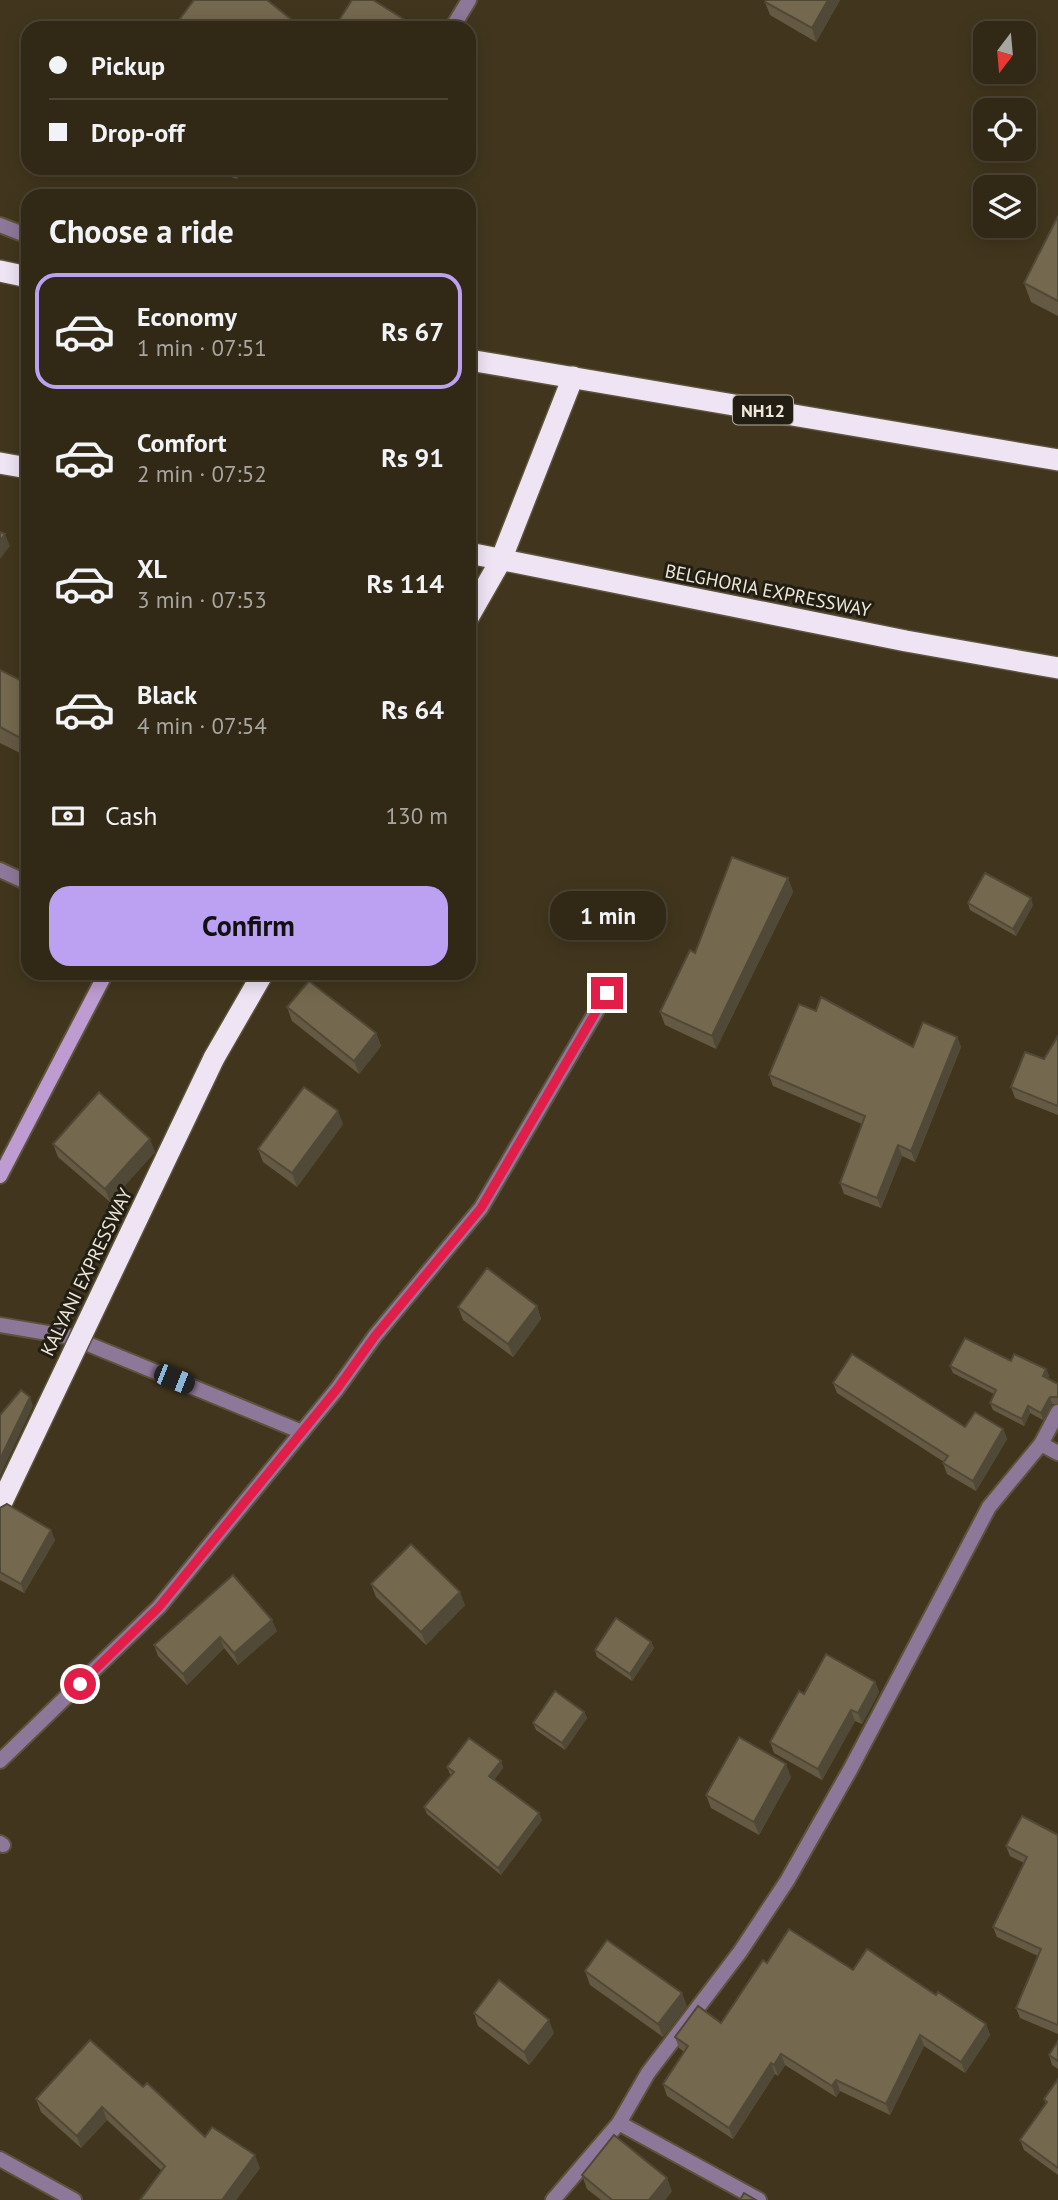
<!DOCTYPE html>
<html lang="en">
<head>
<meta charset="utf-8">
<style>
  :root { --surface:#312816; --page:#39301f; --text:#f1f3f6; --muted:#a8a6a1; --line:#4c4435; --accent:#bca0f2 }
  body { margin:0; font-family:"PT Sans",sans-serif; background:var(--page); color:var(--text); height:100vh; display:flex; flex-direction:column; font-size:26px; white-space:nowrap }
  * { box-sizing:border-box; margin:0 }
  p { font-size:23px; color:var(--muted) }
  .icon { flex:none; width:38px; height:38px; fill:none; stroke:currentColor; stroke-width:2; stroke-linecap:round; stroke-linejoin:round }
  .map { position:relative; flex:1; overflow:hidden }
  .sheet { position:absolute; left:21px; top:189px; width:455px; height:791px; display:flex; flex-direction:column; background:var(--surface); border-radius:21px; box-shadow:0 4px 18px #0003,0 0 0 2px var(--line) }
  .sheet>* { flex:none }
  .top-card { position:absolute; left:21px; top:21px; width:455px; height:154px; border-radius:21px; box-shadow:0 4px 18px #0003,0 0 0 2px var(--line); display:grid; align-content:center; height:154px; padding:0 28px; background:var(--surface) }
  .needle { width:46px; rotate:196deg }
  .fabs { position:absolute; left:973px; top:21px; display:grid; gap:14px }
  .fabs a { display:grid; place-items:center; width:63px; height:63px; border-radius:14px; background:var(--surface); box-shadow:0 4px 18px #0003,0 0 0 2px var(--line); font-size:35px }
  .end { position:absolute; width:32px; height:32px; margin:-16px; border:9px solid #e11d48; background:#fff; box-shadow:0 0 0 4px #fff }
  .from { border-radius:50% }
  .bubble { position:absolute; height:49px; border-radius:21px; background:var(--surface); box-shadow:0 4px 18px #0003,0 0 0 2px var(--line); font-size:23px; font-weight:700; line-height:49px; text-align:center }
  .car { position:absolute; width:21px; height:42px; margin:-21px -10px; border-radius:9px; box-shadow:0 0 5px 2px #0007; background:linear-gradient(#222 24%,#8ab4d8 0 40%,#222 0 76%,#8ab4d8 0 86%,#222 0) }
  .top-card b { display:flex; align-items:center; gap:24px; height:66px; font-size:26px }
  .top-card b+b { border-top:2px solid var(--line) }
  .top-card i { width:18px; height:18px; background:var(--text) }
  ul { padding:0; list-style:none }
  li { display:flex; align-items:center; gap:21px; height:116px; margin:0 14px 10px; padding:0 14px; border:4px solid transparent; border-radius:21px }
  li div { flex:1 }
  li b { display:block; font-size:26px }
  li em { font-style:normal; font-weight:700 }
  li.current { border-color:var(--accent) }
  li>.icon { width:63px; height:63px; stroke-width:1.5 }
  h2 { padding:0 28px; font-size:32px; line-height:84px }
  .pay { display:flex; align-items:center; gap:18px; height:77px; padding:0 28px; font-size:26px }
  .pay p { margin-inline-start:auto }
  .cta { display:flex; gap:14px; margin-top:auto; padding:14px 28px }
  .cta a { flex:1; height:80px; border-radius:21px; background:var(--accent); color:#111; font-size:28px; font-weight:700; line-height:80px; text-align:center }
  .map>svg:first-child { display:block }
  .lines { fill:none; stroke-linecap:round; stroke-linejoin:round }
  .street-casing { stroke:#5d523b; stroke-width:18 }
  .secondary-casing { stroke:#5d523b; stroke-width:18 }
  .highway-casing { stroke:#5d523b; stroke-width:24 }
  .street { stroke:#8e7899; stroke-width:14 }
  .secondary { stroke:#be9cd1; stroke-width:14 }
  .highway { stroke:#eee4f4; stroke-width:21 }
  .highway-bridge-casing { stroke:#5d523b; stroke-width:24; stroke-linecap:butt }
  .highway-bridge { stroke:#eee4f4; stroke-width:21 }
  .wall { fill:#645943 }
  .shaded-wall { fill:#514937 }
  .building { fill:#74684e; stroke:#514937; stroke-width:2 }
  .route { stroke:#e11d48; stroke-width:9 }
  .labels { text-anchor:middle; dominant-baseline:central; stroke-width:6; stroke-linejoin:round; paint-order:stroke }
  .shield { fill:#231e13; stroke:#b0ab9d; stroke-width:2 }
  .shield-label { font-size:18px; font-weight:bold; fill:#ede7d8 }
  .street-label { font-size:19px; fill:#ede7d8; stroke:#231e13 }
</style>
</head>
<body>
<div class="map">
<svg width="1058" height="2200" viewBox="0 0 1058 2200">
  <rect width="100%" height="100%" fill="#41361d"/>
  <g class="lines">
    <!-- street casing -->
    <g class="street-casing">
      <g id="street">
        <path d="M 452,28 L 469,0"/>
        <path d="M 0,225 L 28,236"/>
        <path d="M 0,870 L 28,883"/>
        <path d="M 0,1325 L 71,1337 L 302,1432"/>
        <path d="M 1041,1444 L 1058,1453"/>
        <path d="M 0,1761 L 159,1607 L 337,1389 L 375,1336 L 481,1208 L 607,993"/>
        <path d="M 0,1843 L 3,1845"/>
        <path d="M 619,2123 L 759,2200"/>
        <path d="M 0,2159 L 74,2200"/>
        <path d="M 553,2200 L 619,2123 L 648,2073 L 740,1952 L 787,1881 L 850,1770 L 989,1507 L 1041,1444 L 1058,1412"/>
      </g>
    </g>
    <!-- secondary casing -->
    <g class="secondary-casing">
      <path id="secondary" d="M 0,1176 L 106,973"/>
    </g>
    <!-- highway casing -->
    <g class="highway-casing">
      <g id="highway">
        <path d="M 0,271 L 28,277"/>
        <path d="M 469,360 L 1058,460"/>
        <path d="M 0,463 L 28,468"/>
        <path d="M 469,553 L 906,641 L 1058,668"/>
        <path d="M 469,616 L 501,560 L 573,377"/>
        <path d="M 214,1058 L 263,973"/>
      </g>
    </g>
    <!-- street -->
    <use href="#street" class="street"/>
    <!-- secondary -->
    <use href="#secondary" class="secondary"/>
    <!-- highway -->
    <use href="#highway" class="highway"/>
    <!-- highway-bridge casing -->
    <g class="highway-bridge-casing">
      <path id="highway-bridge" d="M 0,1506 L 214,1058"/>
    </g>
    <!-- highway-bridge -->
    <use href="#highway-bridge" class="highway-bridge"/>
  </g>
  <!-- wall -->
  <g class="wall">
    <path d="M 766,0 L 840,0 L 816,42 L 770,15 L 765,2 Z"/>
    <path d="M 206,168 L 243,168 L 237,179 Z"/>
    <path d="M 1058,216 L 1058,316 L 1031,302 L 1024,283 Z"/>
    <path d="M 0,670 L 28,684 L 28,757 L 0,743 Z"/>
    <path d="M 788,878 L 793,892 L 716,1049 L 665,1025 L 660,1012 L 695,953 Z"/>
    <path d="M 968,903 L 1033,905 L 1016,936 L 970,910 Z"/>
    <path d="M 287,1007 L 376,1033 L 381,1046 L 359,1074 L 292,1021 Z"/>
    <path d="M 1058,1036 L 1058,1115 L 1015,1098 L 1011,1087 L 1044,1059 Z"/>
    <path d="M 957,1037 L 961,1047 L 915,1162 L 902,1156 L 881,1208 L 844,1194 L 840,1183 L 862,1124 L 773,1086 L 769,1075 L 913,1047 Z"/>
    <path d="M 343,1124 L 297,1187 L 263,1162 L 258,1149 Z"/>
    <path d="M 53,1144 L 155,1152 L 110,1202 L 58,1157 Z"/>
    <path d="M 537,1306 L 541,1319 L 513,1357 L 463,1320 L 458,1307 Z"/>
    <path d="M 1011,1361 L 1046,1369 L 1049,1376 L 1047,1378 L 1058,1384 L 1058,1404 L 1052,1404 L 1043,1420 L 1030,1413 L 1024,1426 L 993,1410 L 990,1403 L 994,1394 L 953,1373 L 950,1366 Z"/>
    <path d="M 833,1383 L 965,1427 L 1003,1429 L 1007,1439 L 976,1491 L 947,1474 L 943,1463 L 944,1462 L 837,1393 Z"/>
    <path d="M 0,1508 L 55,1540 L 24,1593 L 0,1580 Z"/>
    <path d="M 371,1584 L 465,1605 L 426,1645 L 376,1597 Z"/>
    <path d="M 277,1631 L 238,1665 L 224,1648 L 187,1685 L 158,1656 L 154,1645 Z"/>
    <path d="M 651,1642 L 654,1648 L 632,1681 L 597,1657 L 595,1650 Z"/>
    <path d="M 875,1682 L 879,1692 L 862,1724 L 855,1721 L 822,1780 L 774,1753 L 770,1742 Z"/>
    <path d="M 584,1712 L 587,1718 L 565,1750 L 536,1730 L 533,1723 Z"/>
    <path d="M 501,1761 L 503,1768 L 494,1780 L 542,1820 L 501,1875 L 427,1814 L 424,1807 L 452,1775 L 450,1774 L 447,1767 Z"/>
    <path d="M 791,1777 L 759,1835 L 711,1808 L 706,1795 Z"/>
    <path d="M 1058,1835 L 1058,2034 L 1020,2018 L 1016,2008 L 1038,1956 L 997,1937 L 993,1927 L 1024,1863 L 1010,1856 L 1006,1846 Z"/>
    <path d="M 767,1963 L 853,1970 L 936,1995 L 986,2024 L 990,2035 L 965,2073 L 924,2046 L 890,2115 L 840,2091 L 836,2097 L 785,2065 L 778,2076 L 775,2074 L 733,2139 L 667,2096 L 663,2084 L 684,2052 L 679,2048 L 675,2037 L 721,2023 Z"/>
    <path d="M 585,1971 L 687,2006 L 663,2037 L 590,1985 Z"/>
    <path d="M 474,2013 L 554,2033 L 529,2065 L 478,2026 Z"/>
    <path d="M 1058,2041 L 1058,2069 L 1052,2065 L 1049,2055 Z"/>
    <path d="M 1058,2079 L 1058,2175 L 1024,2150 L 1020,2140 L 1046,2105 L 1044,2099 Z"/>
    <path d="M 143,2087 L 205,2137 L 260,2168 L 236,2200 L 140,2200 L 162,2171 L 107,2120 L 81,2148 L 41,2112 L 36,2099 Z"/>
    <path d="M 582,2175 L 672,2191 L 665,2200 L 601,2200 L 587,2189 Z"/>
  </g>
  <!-- shaded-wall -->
  <g class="shaded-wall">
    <path d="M 828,0 L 840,0 L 816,42 L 812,28 Z"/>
    <path d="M 233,168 L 243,168 L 237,179 Z"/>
    <path d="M 5,534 L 10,546 L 0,559 L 0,541 Z"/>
    <path d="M 788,878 L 793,892 L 716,1049 L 712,1036 Z"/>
    <path d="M 1031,898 L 1033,905 L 1016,936 L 1013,929 Z"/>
    <path d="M 376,1033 L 381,1046 L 359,1074 L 354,1061 Z"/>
    <path d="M 957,1037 L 961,1047 L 915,1162 L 911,1151 Z"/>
    <path d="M 338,1111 L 343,1124 L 297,1187 L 292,1173 Z"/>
    <path d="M 150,1139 L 155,1152 L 110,1202 L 105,1189 Z"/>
    <path d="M 898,1145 L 902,1156 L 881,1208 L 877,1198 Z"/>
    <path d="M 537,1306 L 541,1319 L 513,1357 L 508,1344 Z"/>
    <path d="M 1046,1369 L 1049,1376 L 1045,1383 L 1043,1376 Z"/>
    <path d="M 30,1397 L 33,1406 L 0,1476 L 0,1459 Z"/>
    <path d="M 1050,1397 L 1052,1404 L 1043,1420 L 1041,1413 Z"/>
    <path d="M 1028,1406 L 1030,1413 L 1024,1426 L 1022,1419 Z"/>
    <path d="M 1003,1429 L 1007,1439 L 976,1491 L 973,1481 Z"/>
    <path d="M 51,1530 L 55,1540 L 24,1593 L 21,1584 Z"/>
    <path d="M 460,1592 L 465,1605 L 426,1645 L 421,1632 Z"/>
    <path d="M 272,1620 L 277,1631 L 238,1665 L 234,1653 Z"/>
    <path d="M 220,1637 L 224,1648 L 187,1685 L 183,1674 Z"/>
    <path d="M 651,1642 L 654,1648 L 632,1681 L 630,1674 Z"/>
    <path d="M 875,1682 L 879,1692 L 862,1724 L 858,1713 Z"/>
    <path d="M 851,1710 L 855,1721 L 822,1780 L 818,1769 Z"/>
    <path d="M 584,1712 L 587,1718 L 565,1750 L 562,1743 Z"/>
    <path d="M 501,1761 L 503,1768 L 492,1783 L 489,1776 Z"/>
    <path d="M 786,1764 L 791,1777 L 759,1835 L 754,1822 Z"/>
    <path d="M 539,1813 L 542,1820 L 501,1875 L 498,1868 Z"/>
    <path d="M 682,1993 L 687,2006 L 663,2037 L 658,2024 Z"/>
    <path d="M 549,2020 L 554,2033 L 529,2065 L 524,2052 Z"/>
    <path d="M 986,2024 L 990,2035 L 965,2073 L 961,2062 Z"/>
    <path d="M 920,2035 L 924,2046 L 890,2115 L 886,2104 Z"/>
    <path d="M 781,2054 L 785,2065 L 778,2076 L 774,2065 Z"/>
    <path d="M 771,2063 L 775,2074 L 733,2139 L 729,2128 Z"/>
    <path d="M 836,2080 L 840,2091 L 836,2097 L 832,2086 Z"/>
    <path d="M 102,2107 L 107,2120 L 81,2148 L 77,2136 Z"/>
    <path d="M 255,2155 L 260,2168 L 236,2200 L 222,2200 Z"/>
    <path d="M 667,2178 L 672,2191 L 665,2200 L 649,2200 Z"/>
  </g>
  <!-- building -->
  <g class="building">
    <path d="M 194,0 L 267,0 L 302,28 L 173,28 Z"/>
    <path d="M 352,0 L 373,0 L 413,25 L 412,28 L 334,28 Z"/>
    <path d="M 766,0 L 828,0 L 812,28 L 765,2 Z"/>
    <path d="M 1058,216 L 1058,301 L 1024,283 Z"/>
    <path d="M 0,532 L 5,534 L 0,541 Z"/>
    <path d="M 0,670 L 28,684 L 28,742 L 0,727 Z"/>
    <path d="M 732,857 L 788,878 L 712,1036 L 660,1012 L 690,950 L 695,953 Z"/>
    <path d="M 985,873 L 1031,898 L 1013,929 L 968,903 Z"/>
    <path d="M 309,981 L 376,1033 L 354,1061 L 287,1007 Z"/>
    <path d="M 821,997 L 913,1047 L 923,1022 L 957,1037 L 911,1151 L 898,1145 L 877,1198 L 840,1183 L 865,1116 L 769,1075 L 799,1004 L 816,1011 Z"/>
    <path d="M 1058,1036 L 1058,1106 L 1011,1087 L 1025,1052 L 1044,1059 Z"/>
    <path d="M 304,1087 L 338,1111 L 292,1173 L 258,1149 Z"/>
    <path d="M 99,1092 L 150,1139 L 105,1189 L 53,1144 Z"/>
    <path d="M 487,1268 L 537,1306 L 508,1344 L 458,1307 Z"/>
    <path d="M 965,1338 L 1011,1361 L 1014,1354 L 1046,1369 L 1043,1376 L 1058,1384 L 1058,1397 L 1050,1397 L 1041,1413 L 1028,1406 L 1022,1419 L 990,1403 L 996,1390 L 950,1366 Z"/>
    <path d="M 852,1354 L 965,1427 L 975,1412 L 1003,1429 L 973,1481 L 943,1463 L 948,1456 L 833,1383 Z"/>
    <path d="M 21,1390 L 30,1397 L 0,1459 L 0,1415 Z"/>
    <path d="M 7,1504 L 51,1530 L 21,1584 L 0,1572 L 0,1508 Z"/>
    <path d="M 411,1544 L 460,1592 L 421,1632 L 371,1584 Z"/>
    <path d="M 233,1575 L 272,1620 L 234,1653 L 220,1637 L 183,1674 L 154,1645 Z"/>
    <path d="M 616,1618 L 651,1642 L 630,1674 L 595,1650 Z"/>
    <path d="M 826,1654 L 875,1682 L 858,1713 L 851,1710 L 818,1769 L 770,1742 L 799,1691 L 804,1694 Z"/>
    <path d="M 555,1691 L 584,1712 L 562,1743 L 533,1723 Z"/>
    <path d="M 739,1737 L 786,1764 L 754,1822 L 706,1795 Z"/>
    <path d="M 469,1738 L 501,1761 L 489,1776 L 539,1813 L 498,1868 L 424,1807 L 454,1772 L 447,1767 Z"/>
    <path d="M 1022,1816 L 1058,1835 L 1058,2025 L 1016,2008 L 1041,1949 L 993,1927 L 1027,1857 L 1006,1846 Z"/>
    <path d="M 789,1929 L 853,1970 L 867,1949 L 936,1995 L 938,1992 L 986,2024 L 961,2062 L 920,2035 L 886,2104 L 836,2080 L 832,2086 L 781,2054 L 774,2065 L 771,2063 L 729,2128 L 663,2084 L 688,2046 L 675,2037 L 698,2006 L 721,2023 L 763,1960 L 767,1963 Z"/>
    <path d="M 607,1940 L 682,1993 L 658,2024 L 585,1971 Z"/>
    <path d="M 499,1980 L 549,2020 L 524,2052 L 474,2013 Z"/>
    <path d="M 90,2040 L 143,2087 L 147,2083 L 205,2137 L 212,2127 L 255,2155 L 222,2200 L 140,2200 L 165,2166 L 102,2107 L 77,2136 L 36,2099 Z"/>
    <path d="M 1058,2041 L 1058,2061 L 1049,2055 Z"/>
    <path d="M 1058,2079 L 1058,2168 L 1020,2140 L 1047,2102 L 1044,2099 Z"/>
    <path d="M 614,2135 L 667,2178 L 649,2200 L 612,2200 L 582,2175 Z"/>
    <path d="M 744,2193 L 756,2200 L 740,2200 Z"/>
  </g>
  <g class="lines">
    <!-- route -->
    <path class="route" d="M 80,1684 L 159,1607 L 337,1389 L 375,1336 L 481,1208 L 607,993"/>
  </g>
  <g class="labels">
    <!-- shield labels -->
    <rect class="shield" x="733" y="395.5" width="60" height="29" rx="5"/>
    <g class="shield-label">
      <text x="763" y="410">NH12</text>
    </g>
    <!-- street labels -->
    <g class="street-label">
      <text transform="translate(768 590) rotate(11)">BELGHORIA EXPRESSWAY</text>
      <text transform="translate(86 1272) rotate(-64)">KALYANI EXPRESSWAY</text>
    </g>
  </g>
</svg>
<div class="fabs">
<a><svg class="needle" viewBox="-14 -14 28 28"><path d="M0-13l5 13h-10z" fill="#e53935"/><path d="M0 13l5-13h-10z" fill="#a8a6a1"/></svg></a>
<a><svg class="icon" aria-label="locate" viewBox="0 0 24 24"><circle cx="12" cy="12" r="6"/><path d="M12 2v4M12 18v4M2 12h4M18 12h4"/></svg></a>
<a><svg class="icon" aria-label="layers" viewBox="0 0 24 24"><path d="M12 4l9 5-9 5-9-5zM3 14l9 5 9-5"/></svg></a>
</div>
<i class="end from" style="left:80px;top:1684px"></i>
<i class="end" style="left:607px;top:993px"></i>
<div class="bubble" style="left:550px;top:891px;width:116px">1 min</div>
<i class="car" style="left:174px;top:1379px;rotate:112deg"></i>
<div class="top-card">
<b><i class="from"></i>Pickup</b>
<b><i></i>Drop-off</b>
</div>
<section class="sheet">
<h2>Choose a ride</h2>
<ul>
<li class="current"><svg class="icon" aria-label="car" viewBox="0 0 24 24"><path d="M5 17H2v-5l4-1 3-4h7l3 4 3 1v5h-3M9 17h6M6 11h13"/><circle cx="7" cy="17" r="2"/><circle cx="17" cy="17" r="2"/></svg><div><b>Economy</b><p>1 min · 07:51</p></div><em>Rs 67</em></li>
<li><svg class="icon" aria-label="car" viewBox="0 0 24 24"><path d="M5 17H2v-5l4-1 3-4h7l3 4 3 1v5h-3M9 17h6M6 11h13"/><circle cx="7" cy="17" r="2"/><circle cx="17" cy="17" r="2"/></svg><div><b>Comfort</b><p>2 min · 07:52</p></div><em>Rs 91</em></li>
<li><svg class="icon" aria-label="car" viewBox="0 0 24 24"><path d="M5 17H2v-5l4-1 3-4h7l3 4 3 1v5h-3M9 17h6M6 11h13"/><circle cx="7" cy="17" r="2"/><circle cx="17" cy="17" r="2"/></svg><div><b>XL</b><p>3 min · 07:53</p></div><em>Rs 114</em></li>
<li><svg class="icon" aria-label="car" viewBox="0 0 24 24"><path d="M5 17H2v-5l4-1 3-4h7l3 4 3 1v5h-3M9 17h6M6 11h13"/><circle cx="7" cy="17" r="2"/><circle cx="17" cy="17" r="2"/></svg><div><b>Black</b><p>4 min · 07:54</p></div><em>Rs 64</em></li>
</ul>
<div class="pay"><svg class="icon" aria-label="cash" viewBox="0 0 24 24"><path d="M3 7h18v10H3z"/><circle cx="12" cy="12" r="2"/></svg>Cash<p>130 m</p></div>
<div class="cta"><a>Confirm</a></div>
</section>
</div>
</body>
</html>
